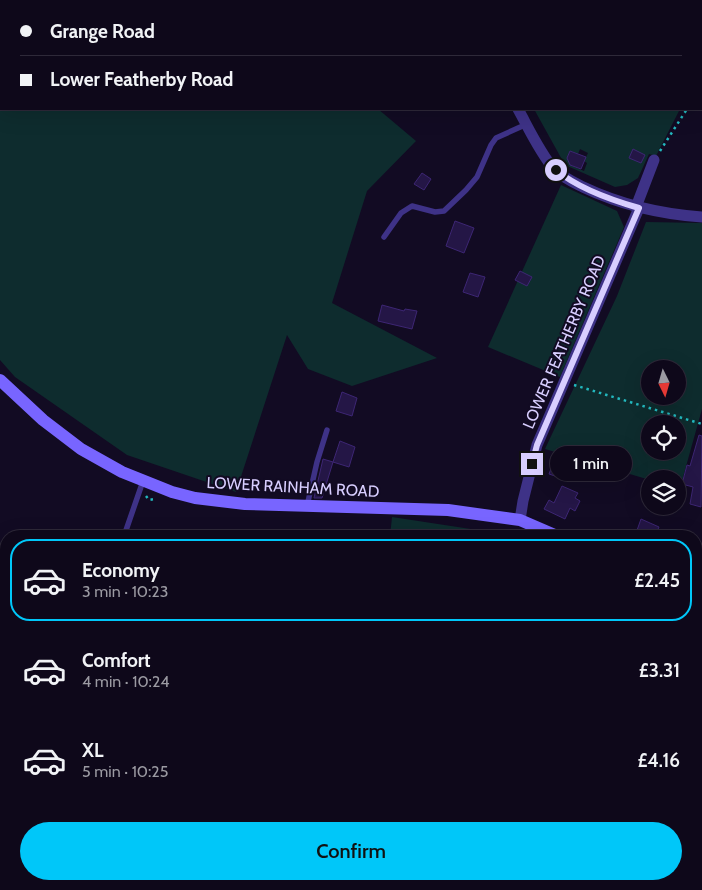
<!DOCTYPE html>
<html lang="en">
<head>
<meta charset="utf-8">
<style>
  :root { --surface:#0e081a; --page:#171123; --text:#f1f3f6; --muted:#9b9aa2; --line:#2e2939; --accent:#00c7f9 }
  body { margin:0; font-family:Cabin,sans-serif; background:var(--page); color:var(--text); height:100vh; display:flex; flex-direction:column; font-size:19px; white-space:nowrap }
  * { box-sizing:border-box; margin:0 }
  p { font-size:16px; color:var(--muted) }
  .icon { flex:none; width:28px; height:28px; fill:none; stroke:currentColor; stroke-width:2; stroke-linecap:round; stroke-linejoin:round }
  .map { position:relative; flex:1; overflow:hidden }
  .sheet { position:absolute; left:0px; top:530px; width:702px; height:360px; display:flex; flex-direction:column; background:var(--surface); border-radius:20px 20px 0 0; box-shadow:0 5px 20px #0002,0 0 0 1px var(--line) }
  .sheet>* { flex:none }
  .guide { position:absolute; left:0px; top:0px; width:702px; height:110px; box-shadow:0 5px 20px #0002,0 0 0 1px var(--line); display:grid; align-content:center; height:110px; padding:0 20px; background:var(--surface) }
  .needle { width:32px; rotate:175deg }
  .controls { position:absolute; left:641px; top:360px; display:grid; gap:10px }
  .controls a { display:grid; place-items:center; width:45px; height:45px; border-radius:50%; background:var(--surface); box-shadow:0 5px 20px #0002,0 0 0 1px var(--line); font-size:25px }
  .end { position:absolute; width:22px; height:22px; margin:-11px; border:6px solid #d8ceff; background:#111; box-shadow:0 0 0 2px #111 }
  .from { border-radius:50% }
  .bubble { position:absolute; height:35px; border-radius:18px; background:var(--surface); box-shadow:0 5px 20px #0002,0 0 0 1px var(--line); font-size:16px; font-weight:600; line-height:35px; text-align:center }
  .guide b { display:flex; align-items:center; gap:18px; height:48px; font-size:19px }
  .guide b+b { border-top:1px solid var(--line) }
  .guide i { width:12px; height:12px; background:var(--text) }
  ul { padding:9px 0 0; list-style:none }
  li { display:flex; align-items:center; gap:15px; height:82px; margin:0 10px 8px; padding:0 10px; border:2px solid transparent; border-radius:20px }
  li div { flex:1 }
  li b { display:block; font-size:19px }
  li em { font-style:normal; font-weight:600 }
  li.on { border-color:var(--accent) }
  li>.icon { width:45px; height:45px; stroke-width:1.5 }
  .cta { display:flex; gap:10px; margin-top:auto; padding:10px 20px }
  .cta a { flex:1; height:58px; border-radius:30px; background:var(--accent); color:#111; font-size:20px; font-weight:600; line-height:58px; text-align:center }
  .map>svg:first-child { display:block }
  .green { fill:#0e2c2e; fill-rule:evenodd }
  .water { fill:#051543 }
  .building { fill:#241646; stroke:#3d2674 }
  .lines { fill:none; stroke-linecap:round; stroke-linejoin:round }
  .path { stroke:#23b8be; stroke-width:2.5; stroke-dasharray:2.5 4; stroke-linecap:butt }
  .lane { stroke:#3e3287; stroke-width:5.5 }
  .street { stroke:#3e3287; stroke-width:11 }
  .secondary { stroke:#7865ff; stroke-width:12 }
  .route { stroke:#d8ceff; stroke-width:6 }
  .labels { text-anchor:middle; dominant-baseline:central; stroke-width:4; stroke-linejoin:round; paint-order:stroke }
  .street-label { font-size:16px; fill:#d8ceff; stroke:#120b23 }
</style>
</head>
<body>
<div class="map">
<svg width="702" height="890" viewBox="0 0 702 890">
  <rect width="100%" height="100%" fill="#120b23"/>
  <!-- green -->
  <g class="green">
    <path d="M 0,0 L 427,1 L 1,1 L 1,109 L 378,109 L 416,141 L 367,191 L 332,303 L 437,358 L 352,386 L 308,369 L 287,335 L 236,492 L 127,455 L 15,377 L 0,360 Z"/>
    <path d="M 517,0 L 702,0 L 702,65 L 701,67 L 701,1 L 516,1 Z"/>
    <path d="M 534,109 L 680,109 L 656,156 L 649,154 L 638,178 L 627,185 L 615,187 L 565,165 ZM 580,149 L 588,153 L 584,161 L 587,163 L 584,171 L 570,165 L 567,158 L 570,151 L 578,154 Z"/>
    <path d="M 561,185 L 617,211 L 624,227 L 560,377 L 488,347 Z"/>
    <path d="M 646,222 L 702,223 L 702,409 L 680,488 L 678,487 L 678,479 L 650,480 L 545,449 L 617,296 ZM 650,369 L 678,369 L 678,396 L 650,396 ZM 650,424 L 678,424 L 678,451 L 650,451 Z"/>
    <path d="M 392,517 L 517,536 L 390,536 Z"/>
    <path d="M 696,596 L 702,597 L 702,890 L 534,890 L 522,884 L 696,884 Z"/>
    <path d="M 285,884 L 405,884 L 389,890 L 283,890 Z"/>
    <path d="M 425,884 L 484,884 L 476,890 L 407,890 Z"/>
  </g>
  <!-- water -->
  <path class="water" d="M 189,885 L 208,886 L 231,890 L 117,890 Z"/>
  <!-- building -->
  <g class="building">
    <path d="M 633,149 L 645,155 L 641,163 L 629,158 Z"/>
    <path d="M 570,151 L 586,157 L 581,169 L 570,165 L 567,158 Z"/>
    <path d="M 422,173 L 431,179 L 424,190 L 414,184 Z"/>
    <path d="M 455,221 L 474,228 L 464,253 L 446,246 Z"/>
    <path d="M 520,271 L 532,277 L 527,286 L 515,280 Z"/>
    <path d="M 470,273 L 485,277 L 478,297 L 463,292 Z"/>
    <path d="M 382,305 L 404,311 L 405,309 L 417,311 L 412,329 L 378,321 Z"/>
    <path d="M 342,392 L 357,398 L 352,416 L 336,411 Z"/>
    <path d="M 699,435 L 702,436 L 701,507 L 690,504 L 693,487 L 682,484 L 687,465 L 690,466 Z"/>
    <path d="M 340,441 L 355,447 L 349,467 L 333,462 Z"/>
    <path d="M 323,459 L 333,462 L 322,498 L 314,498 Z"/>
    <path d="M 554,461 L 566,466 L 561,478 L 549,474 Z"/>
    <path d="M 562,486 L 578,493 L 575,498 L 580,501 L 575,511 L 570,508 L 565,519 L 544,509 L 549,500 L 554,503 Z"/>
    <path d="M 641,519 L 659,527 L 655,536 L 635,536 Z"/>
  </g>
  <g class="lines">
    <!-- path -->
    <g class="path">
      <path d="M 701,85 L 702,84"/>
      <path d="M 660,151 L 687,109"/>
      <path d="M 574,385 L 702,424"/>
      <path d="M 146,496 L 149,500 L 155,499"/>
      <path d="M 135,532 L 140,536"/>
      <path d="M 0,805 L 6,807"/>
      <path d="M 0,883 L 6,879"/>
      <path d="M 243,884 L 260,890"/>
      <path d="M 508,884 L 518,890"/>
      <path d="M 81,890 L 99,884"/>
      <path d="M 414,890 L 428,884"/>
    </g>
    <!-- lane -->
    <g class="lane">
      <path d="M 475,1 L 476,0"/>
      <path d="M 384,237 L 401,213 L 412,206 L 435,212 L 444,211 L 466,190 L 477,177 L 491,145 L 496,138 L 527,124"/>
      <path d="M 307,506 L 317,462 L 327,430"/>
      <path d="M 124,536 L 143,481"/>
      <path d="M 0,780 L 5,786 L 4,791 L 0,794"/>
    </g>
    <!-- street -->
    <g class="street">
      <path d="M 448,0 L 450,1"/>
      <path d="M 518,109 C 528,127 540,153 554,169 C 562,177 573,182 583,187 C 621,205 660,214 702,217"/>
      <path d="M 636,207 L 654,160"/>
      <path d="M 520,520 L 523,501 L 537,445 L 639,208"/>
    </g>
    <!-- secondary -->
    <g class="secondary">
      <path d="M 0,380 L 43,420 L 81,449 L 122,472 L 172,492 L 195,498 L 245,504 L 448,510 L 520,520 L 557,536"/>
      <path d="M 696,588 L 702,589"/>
    </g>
  </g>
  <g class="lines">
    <!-- route -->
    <path class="route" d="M 532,464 L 537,445 L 639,208 C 611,200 579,189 556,170"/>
  </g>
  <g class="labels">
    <!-- street labels -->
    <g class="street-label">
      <text transform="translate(564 342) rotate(-67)">LOWER FEATHERBY ROAD</text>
      <text transform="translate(293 487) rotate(3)">LOWER RAINHAM ROAD</text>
    </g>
  </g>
</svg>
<div class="controls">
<a><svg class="needle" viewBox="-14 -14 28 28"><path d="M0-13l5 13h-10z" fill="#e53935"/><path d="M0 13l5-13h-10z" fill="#9b9aa2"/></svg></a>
<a><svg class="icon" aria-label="locate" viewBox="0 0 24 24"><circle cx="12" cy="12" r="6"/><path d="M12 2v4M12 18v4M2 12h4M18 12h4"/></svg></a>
<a><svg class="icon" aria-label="layers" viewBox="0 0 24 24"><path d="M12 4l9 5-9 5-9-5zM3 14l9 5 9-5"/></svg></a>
</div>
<i class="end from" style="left:556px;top:170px"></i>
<i class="end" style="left:532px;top:464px"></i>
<div class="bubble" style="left:550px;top:446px;width:82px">1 min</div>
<div class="guide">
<b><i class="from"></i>Grange Road</b>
<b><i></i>Lower Featherby Road</b>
</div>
<section class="sheet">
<ul>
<li class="on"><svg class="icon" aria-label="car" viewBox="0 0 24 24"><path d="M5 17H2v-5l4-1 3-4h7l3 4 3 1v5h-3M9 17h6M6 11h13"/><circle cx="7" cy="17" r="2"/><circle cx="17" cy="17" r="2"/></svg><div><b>Economy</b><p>3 min · 10:23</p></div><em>£2.45</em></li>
<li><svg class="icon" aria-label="car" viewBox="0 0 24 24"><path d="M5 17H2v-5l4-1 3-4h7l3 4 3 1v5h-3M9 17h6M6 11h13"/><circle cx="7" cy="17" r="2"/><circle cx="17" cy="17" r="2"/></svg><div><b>Comfort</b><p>4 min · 10:24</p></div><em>£3.31</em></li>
<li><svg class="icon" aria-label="car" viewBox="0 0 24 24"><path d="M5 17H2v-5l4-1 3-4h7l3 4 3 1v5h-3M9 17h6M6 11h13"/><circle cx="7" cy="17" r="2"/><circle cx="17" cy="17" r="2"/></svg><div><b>XL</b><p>5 min · 10:25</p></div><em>£4.16</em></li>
</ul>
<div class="cta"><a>Confirm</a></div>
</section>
</div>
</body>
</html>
